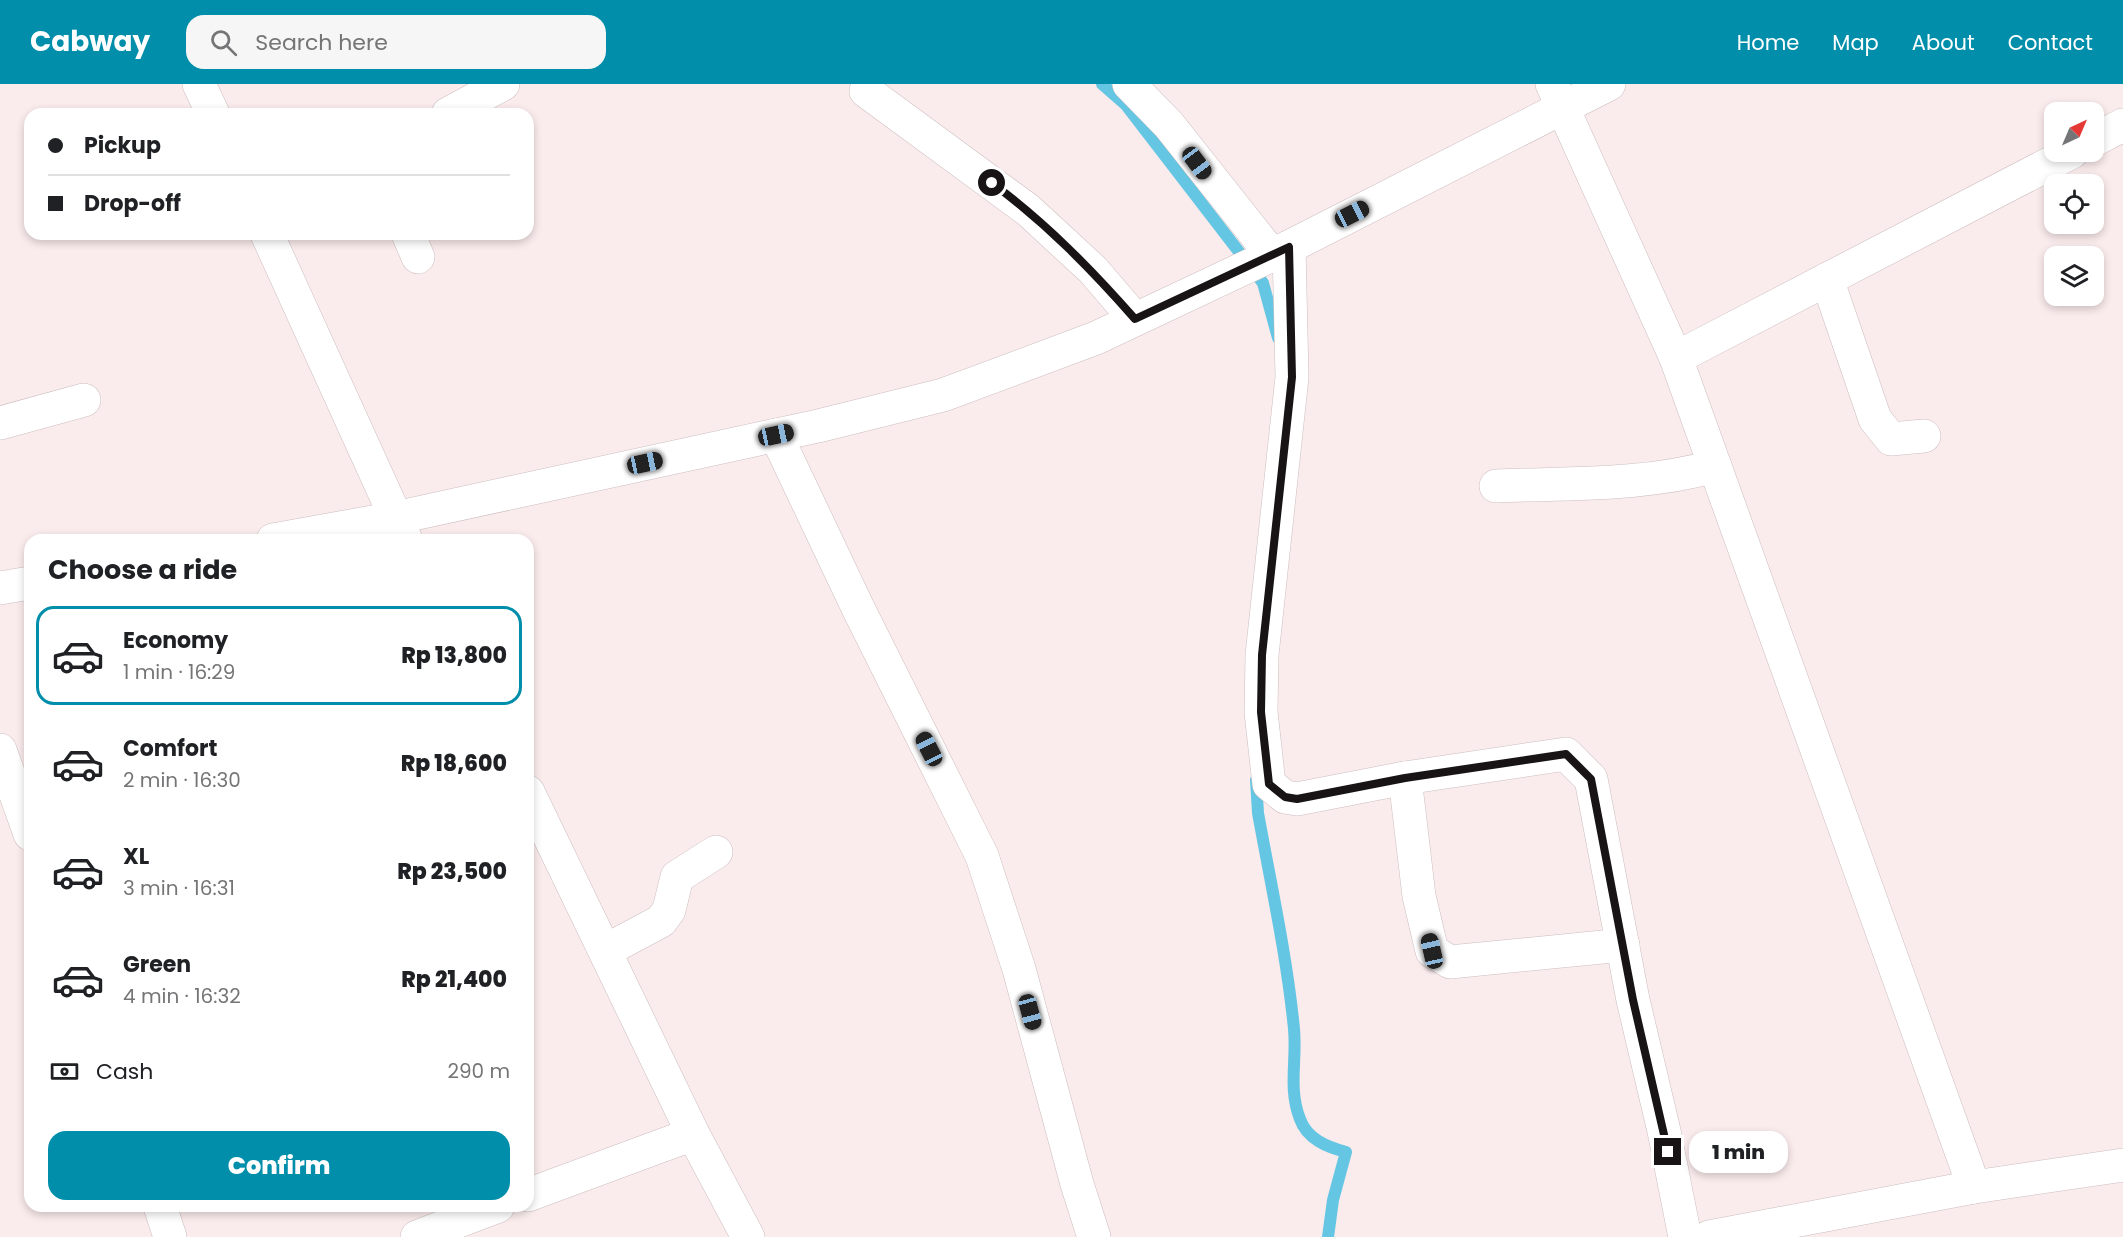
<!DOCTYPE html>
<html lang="en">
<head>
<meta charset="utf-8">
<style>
  :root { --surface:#fff; --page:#f6f6f6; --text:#202124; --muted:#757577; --line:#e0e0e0; --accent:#008eaa }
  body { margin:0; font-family:Poppins,sans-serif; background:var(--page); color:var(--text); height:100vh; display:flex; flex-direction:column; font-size:22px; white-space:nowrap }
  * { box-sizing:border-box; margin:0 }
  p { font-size:20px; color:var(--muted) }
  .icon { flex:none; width:33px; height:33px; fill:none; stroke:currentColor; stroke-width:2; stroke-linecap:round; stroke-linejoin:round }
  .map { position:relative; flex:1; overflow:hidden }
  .sheet { position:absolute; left:24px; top:450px; width:510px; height:678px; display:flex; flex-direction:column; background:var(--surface); border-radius:18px; box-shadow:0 3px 9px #0003 }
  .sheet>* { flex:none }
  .guide { position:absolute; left:24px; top:24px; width:510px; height:132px; border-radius:18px; box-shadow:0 3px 9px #0003; display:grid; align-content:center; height:132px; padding:0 24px; background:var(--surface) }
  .needle { width:39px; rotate:44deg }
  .tools { position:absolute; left:2044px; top:18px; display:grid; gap:12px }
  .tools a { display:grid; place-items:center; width:60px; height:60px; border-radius:12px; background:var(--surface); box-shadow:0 3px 9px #0003; font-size:30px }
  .end { position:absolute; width:27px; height:27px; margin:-14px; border:8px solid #181314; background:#fff; box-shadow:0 0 0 3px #fff }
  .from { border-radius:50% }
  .bubble { position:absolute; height:42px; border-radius:18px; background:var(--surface); box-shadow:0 3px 9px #0003; font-size:20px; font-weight:800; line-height:42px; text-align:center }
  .car { position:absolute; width:18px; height:36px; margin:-18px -9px; border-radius:8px; box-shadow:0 0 4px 2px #0007; background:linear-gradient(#222 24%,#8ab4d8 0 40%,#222 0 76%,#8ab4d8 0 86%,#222 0) }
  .guide b { display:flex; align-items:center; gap:21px; height:57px; font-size:22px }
  .guide b+b { border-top:2px solid var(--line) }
  .guide i { width:15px; height:15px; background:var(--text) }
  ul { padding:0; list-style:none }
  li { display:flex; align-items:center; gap:18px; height:99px; margin:0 12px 9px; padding:0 12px; border:3px solid transparent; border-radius:18px }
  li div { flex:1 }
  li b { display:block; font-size:22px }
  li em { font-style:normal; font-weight:800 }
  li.active { border-color:var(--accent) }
  li>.icon { width:54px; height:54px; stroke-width:1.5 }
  h2 { padding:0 24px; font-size:27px; line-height:72px }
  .pay { display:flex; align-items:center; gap:15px; height:66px; padding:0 24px; font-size:22px }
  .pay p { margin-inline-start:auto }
  .primary-button { display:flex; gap:12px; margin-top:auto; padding:12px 24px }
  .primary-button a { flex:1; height:69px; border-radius:18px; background:var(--accent); color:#fff; font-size:24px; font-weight:800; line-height:69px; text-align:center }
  header { display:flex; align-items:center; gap:36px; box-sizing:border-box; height:84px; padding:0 30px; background:var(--accent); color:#fff }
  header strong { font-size:28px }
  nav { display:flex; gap:33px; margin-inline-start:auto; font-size:21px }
  .search { width:420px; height:54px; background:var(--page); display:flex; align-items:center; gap:15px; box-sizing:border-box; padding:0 21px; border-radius:18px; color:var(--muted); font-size:22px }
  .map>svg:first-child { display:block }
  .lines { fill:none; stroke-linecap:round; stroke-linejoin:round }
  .stream { stroke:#64c6e2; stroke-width:12 }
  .street-casing { stroke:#cdbebf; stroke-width:34 }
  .street { stroke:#fff; stroke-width:33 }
  .route { stroke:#181314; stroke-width:8 }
</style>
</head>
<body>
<header>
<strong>Cabway</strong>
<div class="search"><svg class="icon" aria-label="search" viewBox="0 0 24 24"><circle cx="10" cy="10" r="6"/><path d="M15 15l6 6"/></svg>Search here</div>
<nav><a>Home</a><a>Map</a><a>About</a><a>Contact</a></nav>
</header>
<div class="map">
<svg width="2123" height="1153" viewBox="0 0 2123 1153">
  <rect width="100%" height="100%" fill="#faebec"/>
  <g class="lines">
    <!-- stream -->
    <g class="stream">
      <path d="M 1102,0 L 1126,21 L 1263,199 L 1278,254"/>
      <path d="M 1256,696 L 1258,729 C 1271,801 1287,873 1294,945 C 1297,976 1288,1005 1300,1035 C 1307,1055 1327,1063 1346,1068 L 1333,1116 L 1328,1153"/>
    </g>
    <!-- street casing -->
    <g class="street-casing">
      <g id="street">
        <path d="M 199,0 L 213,30"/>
        <path d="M 1129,0 L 1169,41 L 1272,171"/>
        <path d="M 1552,0 L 1676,274 L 1974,1103"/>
        <path d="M 866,7 L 1028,126 L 1093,186 L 1135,235"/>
        <path d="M 448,30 L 503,0"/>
        <path d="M 2094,56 L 2123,41"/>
        <path d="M 267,150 L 406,456"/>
        <path d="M 408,150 L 418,173"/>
        <path d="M 1289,163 L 1292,293 L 1262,571 L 1261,628 L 1269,700 L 1285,713 L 1297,715 L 1405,694 L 1566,670 L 1591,695 L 1633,916 L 1664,1047 L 1685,1153"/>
        <path d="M 1827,195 L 1875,335 L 1891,355 L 1924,352"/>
        <path d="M 1676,274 L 2072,68"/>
        <path d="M 0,339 L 84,316"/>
        <path d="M 776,351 L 858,524 L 982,772 L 1019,885 L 1077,1100 L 1094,1153"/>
        <path d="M 1496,402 C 1569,399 1645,402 1715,382"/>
        <path d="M 273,456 L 395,434 L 818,342 L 943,311 L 1096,254 L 1289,163 L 1609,0"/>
        <path d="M 0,504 L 30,499"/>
        <path d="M 0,666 L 30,750"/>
        <path d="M 1405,694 L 1419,812 L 1432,867 L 1450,878 L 1623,861"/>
        <path d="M 528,708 L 693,1050 L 748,1153"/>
        <path d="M 605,867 L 661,837 L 669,826 L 677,793 L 716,768"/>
        <path d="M 528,1111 L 693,1050"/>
        <path d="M 160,1122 L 170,1153"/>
        <path d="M 417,1153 L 498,1122"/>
        <path d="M 1709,1153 L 1974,1103 L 2123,1081"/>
      </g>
    </g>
    <!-- street -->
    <use href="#street" class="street"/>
  </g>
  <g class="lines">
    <!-- route -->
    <path class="route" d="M 992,99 C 1046,139 1091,185 1135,235 L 1289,163 L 1292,293 L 1262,571 L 1261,628 L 1269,700 L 1285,713 L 1297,715 L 1405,694 L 1566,670 L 1591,695 L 1633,916 L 1668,1068"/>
  </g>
</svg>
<div class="tools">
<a><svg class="needle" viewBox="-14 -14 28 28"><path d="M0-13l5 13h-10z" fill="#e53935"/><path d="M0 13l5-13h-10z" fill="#757577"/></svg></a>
<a><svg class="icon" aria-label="locate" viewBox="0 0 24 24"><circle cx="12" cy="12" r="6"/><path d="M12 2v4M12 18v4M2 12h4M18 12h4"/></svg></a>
<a><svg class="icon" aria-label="layers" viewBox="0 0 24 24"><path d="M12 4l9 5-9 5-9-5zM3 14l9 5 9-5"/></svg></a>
</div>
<i class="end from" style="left:992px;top:99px"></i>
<i class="end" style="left:1668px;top:1068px"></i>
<div class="bubble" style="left:1689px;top:1047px;width:99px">1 min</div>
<i class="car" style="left:1197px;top:79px;rotate:143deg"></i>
<i class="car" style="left:1352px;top:130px;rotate:63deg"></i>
<i class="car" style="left:776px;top:351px;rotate:78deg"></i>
<i class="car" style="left:645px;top:379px;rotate:78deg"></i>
<i class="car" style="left:929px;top:665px;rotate:333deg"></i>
<i class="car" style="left:1432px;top:867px;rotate:347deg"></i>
<i class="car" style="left:1030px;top:928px;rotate:165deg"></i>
<div class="guide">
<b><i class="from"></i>Pickup</b>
<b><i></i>Drop-off</b>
</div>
<section class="sheet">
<h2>Choose a ride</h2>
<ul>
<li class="active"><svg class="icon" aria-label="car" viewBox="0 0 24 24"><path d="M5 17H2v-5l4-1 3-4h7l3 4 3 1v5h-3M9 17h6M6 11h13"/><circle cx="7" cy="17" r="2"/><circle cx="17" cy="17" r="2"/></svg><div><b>Economy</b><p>1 min · 16:29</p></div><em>Rp 13,800</em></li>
<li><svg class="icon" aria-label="car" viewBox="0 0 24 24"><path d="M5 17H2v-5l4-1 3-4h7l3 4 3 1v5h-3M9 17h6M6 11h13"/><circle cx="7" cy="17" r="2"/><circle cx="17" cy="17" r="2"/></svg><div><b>Comfort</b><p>2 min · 16:30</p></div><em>Rp 18,600</em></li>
<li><svg class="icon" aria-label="car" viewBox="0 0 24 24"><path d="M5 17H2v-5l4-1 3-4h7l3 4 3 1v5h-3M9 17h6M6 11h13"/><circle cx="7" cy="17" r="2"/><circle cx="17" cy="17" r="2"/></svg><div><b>XL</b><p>3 min · 16:31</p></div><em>Rp 23,500</em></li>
<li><svg class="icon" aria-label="car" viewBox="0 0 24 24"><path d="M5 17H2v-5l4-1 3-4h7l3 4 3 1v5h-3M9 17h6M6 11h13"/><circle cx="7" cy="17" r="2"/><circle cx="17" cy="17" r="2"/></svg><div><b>Green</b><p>4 min · 16:32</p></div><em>Rp 21,400</em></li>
</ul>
<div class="pay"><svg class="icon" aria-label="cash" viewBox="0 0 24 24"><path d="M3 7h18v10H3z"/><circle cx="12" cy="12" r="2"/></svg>Cash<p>290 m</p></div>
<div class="primary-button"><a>Confirm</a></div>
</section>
</div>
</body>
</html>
